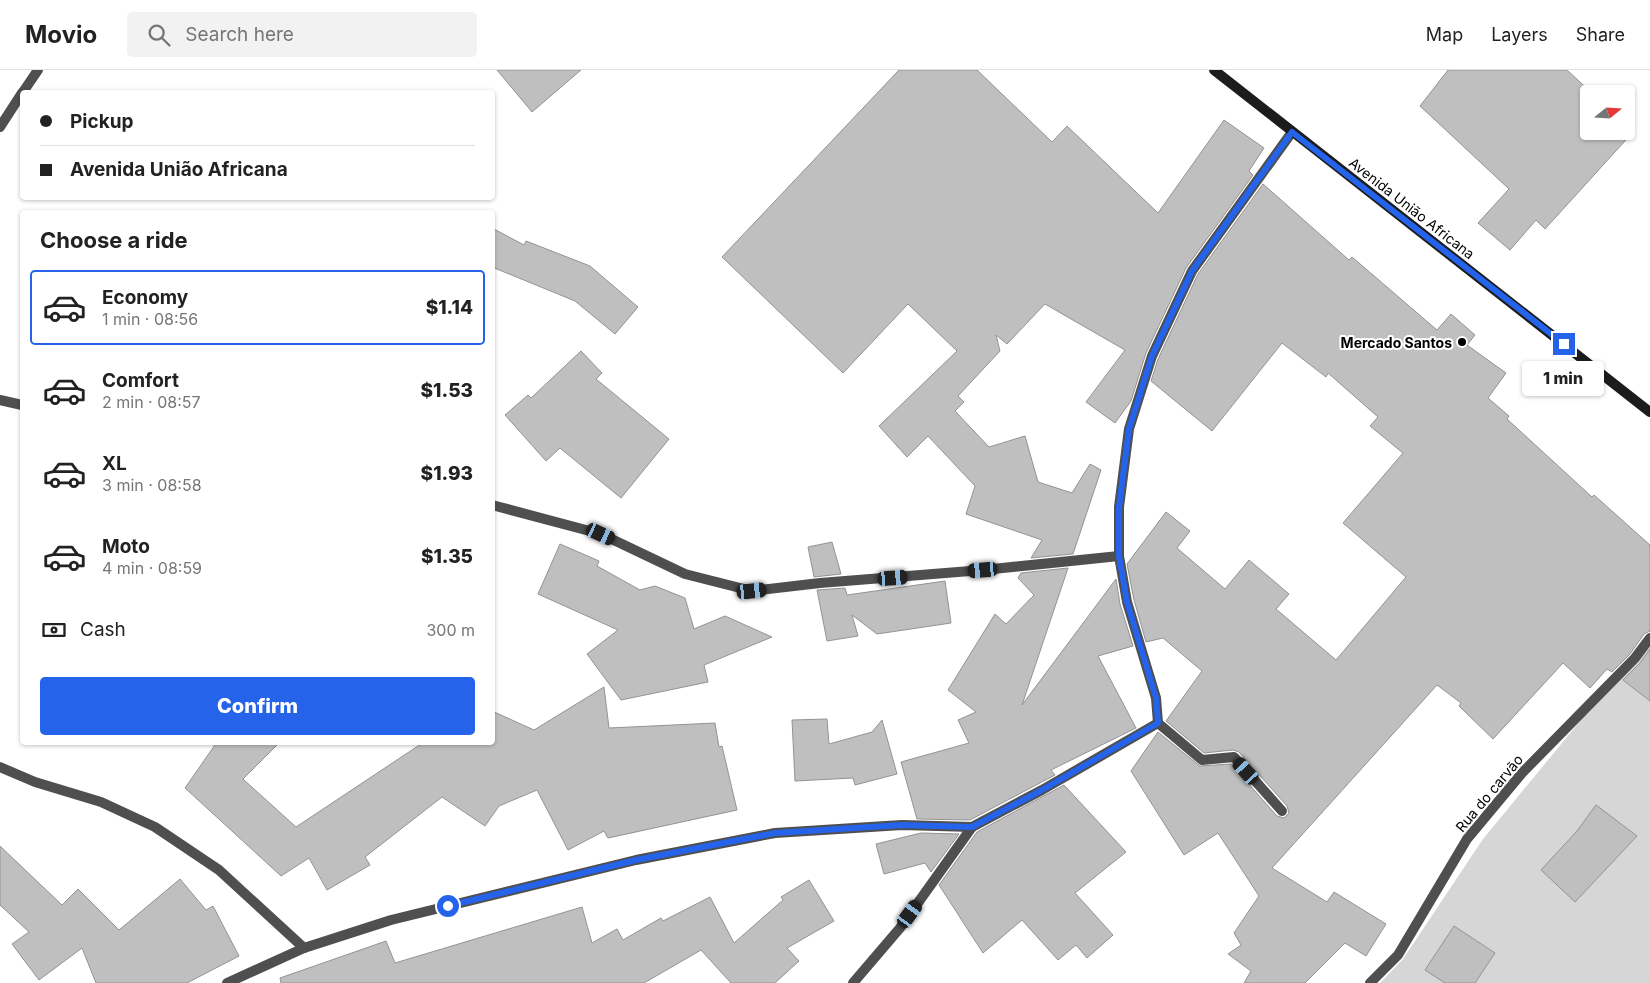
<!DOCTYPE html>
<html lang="en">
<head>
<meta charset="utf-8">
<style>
  :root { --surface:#fff; --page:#f2f2f2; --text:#222; --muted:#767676; --line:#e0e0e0; --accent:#2563eb }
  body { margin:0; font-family:Inter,sans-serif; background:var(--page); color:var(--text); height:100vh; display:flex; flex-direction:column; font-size:19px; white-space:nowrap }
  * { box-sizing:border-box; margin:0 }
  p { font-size:16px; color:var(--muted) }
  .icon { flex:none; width:28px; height:28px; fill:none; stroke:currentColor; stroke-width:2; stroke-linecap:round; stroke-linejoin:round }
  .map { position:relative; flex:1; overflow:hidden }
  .side { position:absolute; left:20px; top:140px; width:475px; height:535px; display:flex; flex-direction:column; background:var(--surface); border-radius:5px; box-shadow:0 1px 4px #0004 }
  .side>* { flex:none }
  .guide { position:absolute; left:20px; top:20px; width:475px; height:110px; border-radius:5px; box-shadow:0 1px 4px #0004; display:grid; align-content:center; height:110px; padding:0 20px; background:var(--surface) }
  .needle { width:32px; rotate:72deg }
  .buttons { position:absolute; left:1580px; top:15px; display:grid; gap:10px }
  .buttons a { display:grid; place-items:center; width:55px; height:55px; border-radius:5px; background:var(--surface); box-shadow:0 1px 4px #0004; font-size:25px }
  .end { position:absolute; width:22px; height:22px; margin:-11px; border:6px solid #2563eb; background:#fff; box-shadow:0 0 0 2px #fff }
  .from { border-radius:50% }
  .bubble { position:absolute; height:35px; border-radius:5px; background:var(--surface); box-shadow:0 1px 4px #0004; font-size:16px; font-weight:800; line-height:35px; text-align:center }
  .car { position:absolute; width:15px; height:30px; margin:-15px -8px; border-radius:6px; box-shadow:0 0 4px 1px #0007; background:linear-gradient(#222 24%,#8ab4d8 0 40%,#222 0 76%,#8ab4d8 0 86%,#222 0) }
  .guide b { display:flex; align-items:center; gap:18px; height:48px; font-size:19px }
  .guide b+b { border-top:1px solid var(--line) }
  .guide i { width:12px; height:12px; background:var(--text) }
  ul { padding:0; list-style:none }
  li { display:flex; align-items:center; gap:15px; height:75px; margin:0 10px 8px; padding:0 10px; border:2px solid transparent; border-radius:5px }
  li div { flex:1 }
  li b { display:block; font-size:19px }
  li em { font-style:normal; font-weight:800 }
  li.on { border-color:var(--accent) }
  li>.icon { width:45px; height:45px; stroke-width:1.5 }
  h2 { padding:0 20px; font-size:22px; line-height:60px }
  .pay { display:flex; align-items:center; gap:12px; height:55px; padding:0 20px; font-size:19px }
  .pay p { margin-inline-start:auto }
  .cta { display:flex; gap:10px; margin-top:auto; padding:10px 20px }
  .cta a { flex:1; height:58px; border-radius:5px; background:var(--accent); color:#fff; font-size:20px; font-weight:800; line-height:58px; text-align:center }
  header { display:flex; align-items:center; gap:30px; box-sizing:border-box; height:70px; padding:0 25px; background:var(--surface); border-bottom:1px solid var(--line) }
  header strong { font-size:24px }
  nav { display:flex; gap:28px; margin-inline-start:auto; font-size:18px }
  .search { width:350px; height:45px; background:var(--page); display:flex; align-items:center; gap:12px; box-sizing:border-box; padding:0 18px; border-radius:5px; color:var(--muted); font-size:19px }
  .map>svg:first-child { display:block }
  .green { fill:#d6d6d6 }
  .building { fill:#bfbfbf; stroke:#939393 }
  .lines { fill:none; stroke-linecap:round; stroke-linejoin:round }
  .street { stroke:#4f4f4f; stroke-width:10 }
  .secondary { stroke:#1c1c1c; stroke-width:10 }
  .route { stroke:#2563eb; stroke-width:6 }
  .poi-dot { fill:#000; stroke:#fff; stroke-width:2 }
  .labels { text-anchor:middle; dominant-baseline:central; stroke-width:4; stroke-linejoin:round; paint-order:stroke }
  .street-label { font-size:14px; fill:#000; stroke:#fff }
  .poi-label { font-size:14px; font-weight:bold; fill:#000; stroke:#fff; text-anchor:end }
</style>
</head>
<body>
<header>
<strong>Movio</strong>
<div class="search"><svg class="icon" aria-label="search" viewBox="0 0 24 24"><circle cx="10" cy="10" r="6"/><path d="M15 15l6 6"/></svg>Search here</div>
<nav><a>Map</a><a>Layers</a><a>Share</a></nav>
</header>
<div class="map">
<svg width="1650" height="913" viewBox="0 0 1650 913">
  <rect width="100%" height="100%" fill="#fff"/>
  <!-- green -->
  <path class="green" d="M 1650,566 L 1650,913 L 1380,913 L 1403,889 L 1483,769 Z"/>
  <!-- building -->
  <g class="building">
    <path d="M 497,0 L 581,0 L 532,42 Z"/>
    <path d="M 899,0 L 977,0 L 1052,72 L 1067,56 L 1158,143 L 1224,50 L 1264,78 L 1249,101 L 1253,105 L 1186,198 L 1146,283 L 1131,331 L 1115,353 L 1086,332 L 1125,280 L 1045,234 L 1007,274 L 996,265 L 1000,281 L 958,326 L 964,332 L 955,341 L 989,377 L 1025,366 L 1038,412 L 1072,423 L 1090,394 L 1101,400 L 1073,484 L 1031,488 L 1042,470 L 966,444 L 975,416 L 928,366 L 907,387 L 879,356 L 957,281 L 908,234 L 843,303 L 722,187 Z"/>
    <path d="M 1448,0 L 1567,0 L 1593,24 L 1589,24 L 1589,61 L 1626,61 L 1626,54 L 1634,61 L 1545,159 L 1536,150 L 1510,180 L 1478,153 L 1509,119 L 1420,36 Z"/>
    <path d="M 1263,114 L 1349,190 L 1352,187 L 1437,260 L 1451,244 L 1475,265 L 1467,275 L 1506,303 L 1488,328 L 1509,346 L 1507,349 L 1592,427 L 1594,425 L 1650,475 L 1650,561 L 1644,564 L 1630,584 L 1612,602 L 1607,599 L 1590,618 L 1563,593 L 1493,669 L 1459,636 L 1461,633 L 1437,615 L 1272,798 L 1327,832 L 1334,822 L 1386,854 L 1366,886 L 1345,873 L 1305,913 L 1244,913 L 1251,901 L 1228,884 L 1241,875 L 1234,863 L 1259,826 L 1218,763 L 1184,785 L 1131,701 L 1158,662 L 1200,696 L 1231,694 L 1277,746 L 1284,748 L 1289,743 L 1287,736 L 1239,682 L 1233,680 L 1204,683 L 1166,651 L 1202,601 L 1163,568 L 1146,572 L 1134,530 L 1127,494 L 1166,442 L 1190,461 L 1177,478 L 1225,519 L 1249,490 L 1289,524 L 1276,539 L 1336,590 L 1406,507 L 1343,453 L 1403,383 L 1370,356 L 1378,347 L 1328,303 L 1326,307 L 1282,273 L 1212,361 L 1151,311 L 1158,289 L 1198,204 Z"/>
    <path d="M 492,158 L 524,175 L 526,171 L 590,196 L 638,237 L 615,264 L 575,231 L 492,197 Z"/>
    <path d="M 581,281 L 602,303 L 596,309 L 669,369 L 621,428 L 560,378 L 546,391 L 505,345 L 528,325 L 531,328 Z"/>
    <path d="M 832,472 L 841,504 L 814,507 L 808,477 Z"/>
    <path d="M 560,474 L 599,491 L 597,496 L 640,520 L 655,516 L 685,528 L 694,559 L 725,546 L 772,567 L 704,595 L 708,612 L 621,630 L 587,584 L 618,560 L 538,524 Z"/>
    <path d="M 1068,498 L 1022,635 L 1116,509 L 1120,534 L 1133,576 L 1098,586 L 1136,658 L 1051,700 L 1055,705 L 970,750 L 917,749 L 901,692 L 969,673 L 958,650 L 976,642 L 948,620 L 995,544 L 1006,554 L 1034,525 L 1018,508 L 1021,503 Z"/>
    <path d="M 945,511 L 951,553 L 877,564 L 852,545 L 858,566 L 827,571 L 817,520 L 845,518 L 847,525 Z"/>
    <path d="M 1650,579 L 1650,631 L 1623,610 L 1640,593 Z"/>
    <path d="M 604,617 L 609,658 L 715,653 L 719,677 L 722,676 L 737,740 L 608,768 L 604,761 L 568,780 L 537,720 L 499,736 L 485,756 L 442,727 L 365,787 L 370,795 L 327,820 L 309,788 L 281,806 L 185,718 L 217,672 L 280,672 L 243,709 L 296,757 L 424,672 L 492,672 L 492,641 L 534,660 Z"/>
    <path d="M 827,649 L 829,674 L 872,662 L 882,650 L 897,704 L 855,715 L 853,708 L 795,711 L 792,650 Z"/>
    <path d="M 1064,715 L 1126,782 L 1075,823 L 1113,865 L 1087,888 L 1076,875 L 1058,890 L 1022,850 L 983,883 L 939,815 L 977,762 Z"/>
    <path d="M 1596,735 L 1637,766 L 1575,832 L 1541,800 L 1577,761 Z"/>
    <path d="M 921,763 L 959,764 L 931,802 L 925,793 L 884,804 L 876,774 Z"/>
    <path d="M 0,776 L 62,835 L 78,819 L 119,860 L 180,809 L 206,840 L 213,836 L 239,886 L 187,913 L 96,913 L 82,878 L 39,910 L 12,874 L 29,862 L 0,835 Z"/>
    <path d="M 809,810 L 834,851 L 787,878 L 799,891 L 775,913 L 731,913 L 701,880 L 644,913 L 281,913 L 280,908 L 386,871 L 395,893 L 582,837 L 592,873 L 617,859 L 623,870 L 661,848 L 663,851 L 710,827 L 734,873 L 783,830 L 781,827 Z"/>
    <path d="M 1454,856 L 1495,883 L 1475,913 L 1445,913 L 1425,900 Z"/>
  </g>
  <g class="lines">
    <!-- street -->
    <g class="street">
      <path d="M 23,22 L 38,0"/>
      <path d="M 0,57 L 22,23"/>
      <path d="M 0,330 L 22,335"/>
      <path d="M 492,435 L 601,464 L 685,504 L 752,521 L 820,513 L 983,500 L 1119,486"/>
      <path d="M 0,697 L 35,712 L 101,732 L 155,757 L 219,800 L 304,878"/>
      <path d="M 1282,741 L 1234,687 L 1202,690 L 1158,653 L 1156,628 L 1127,532 L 1119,486 L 1119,437 L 1129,359 L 1152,286 L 1192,201 L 1292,62"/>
      <path d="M 227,913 L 304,878 L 391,850 L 636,790 L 775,763 L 902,755 L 972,757"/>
      <path d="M 853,913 L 900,858 L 972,757 L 1042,720 L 1158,653"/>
      <path d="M 1370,913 L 1398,885 L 1467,769 L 1522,703 L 1635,588 L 1650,568"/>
    </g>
    <!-- secondary -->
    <path class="secondary" d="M 1214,0 L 1650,342"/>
  </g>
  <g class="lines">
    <!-- route -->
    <path class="route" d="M 448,836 L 636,790 L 775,763 L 902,755 L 972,757 L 1042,720 L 1158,653 L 1156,628 L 1127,532 L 1119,486 L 1119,437 L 1129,359 L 1152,286 L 1192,201 L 1292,62 L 1564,274"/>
  </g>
  <!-- markers -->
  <circle class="poi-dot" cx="1462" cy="272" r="5"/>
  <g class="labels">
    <!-- street labels -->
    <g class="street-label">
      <text transform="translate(1412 138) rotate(38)">Avenida União Africana</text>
      <text transform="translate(1489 723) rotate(-50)">Rua do carvão</text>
    </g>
    <!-- poi labels -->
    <g class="poi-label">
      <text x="1452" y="272">Mercado Santos</text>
    </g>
  </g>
</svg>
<div class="buttons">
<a><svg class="needle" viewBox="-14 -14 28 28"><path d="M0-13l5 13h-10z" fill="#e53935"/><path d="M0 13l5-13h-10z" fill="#767676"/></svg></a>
</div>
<i class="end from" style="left:448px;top:836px"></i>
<i class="end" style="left:1564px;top:274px"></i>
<div class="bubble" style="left:1522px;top:291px;width:82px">1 min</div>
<i class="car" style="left:601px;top:464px;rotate:115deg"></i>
<i class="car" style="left:983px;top:500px;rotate:265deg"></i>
<i class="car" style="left:893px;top:508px;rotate:86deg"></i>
<i class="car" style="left:752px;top:521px;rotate:84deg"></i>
<i class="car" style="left:1246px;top:701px;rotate:318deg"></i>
<i class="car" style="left:910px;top:844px;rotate:36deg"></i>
<div class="guide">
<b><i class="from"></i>Pickup</b>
<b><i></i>Avenida União Africana</b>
</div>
<section class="side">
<h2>Choose a ride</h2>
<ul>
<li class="on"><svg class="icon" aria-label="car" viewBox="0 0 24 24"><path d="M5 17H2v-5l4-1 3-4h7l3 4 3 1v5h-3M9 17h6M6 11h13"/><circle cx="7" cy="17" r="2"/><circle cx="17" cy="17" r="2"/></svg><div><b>Economy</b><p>1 min · 08:56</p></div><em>$1.14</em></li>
<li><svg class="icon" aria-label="car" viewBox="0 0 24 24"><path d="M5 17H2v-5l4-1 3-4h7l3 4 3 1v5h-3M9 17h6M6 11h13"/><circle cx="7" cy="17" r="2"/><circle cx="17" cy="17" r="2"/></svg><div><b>Comfort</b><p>2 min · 08:57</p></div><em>$1.53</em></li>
<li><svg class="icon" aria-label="car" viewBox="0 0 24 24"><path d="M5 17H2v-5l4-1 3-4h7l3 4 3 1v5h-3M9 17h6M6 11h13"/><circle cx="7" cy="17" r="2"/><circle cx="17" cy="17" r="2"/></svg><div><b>XL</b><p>3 min · 08:58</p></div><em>$1.93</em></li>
<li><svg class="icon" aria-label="car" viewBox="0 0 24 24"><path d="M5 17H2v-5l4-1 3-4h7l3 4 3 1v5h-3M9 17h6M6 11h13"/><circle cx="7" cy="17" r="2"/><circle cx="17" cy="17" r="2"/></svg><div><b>Moto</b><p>4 min · 08:59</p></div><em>$1.35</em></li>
</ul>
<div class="pay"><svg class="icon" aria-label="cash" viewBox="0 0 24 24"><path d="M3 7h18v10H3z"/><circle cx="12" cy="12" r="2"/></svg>Cash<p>300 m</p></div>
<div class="cta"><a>Confirm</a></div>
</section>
</div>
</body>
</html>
